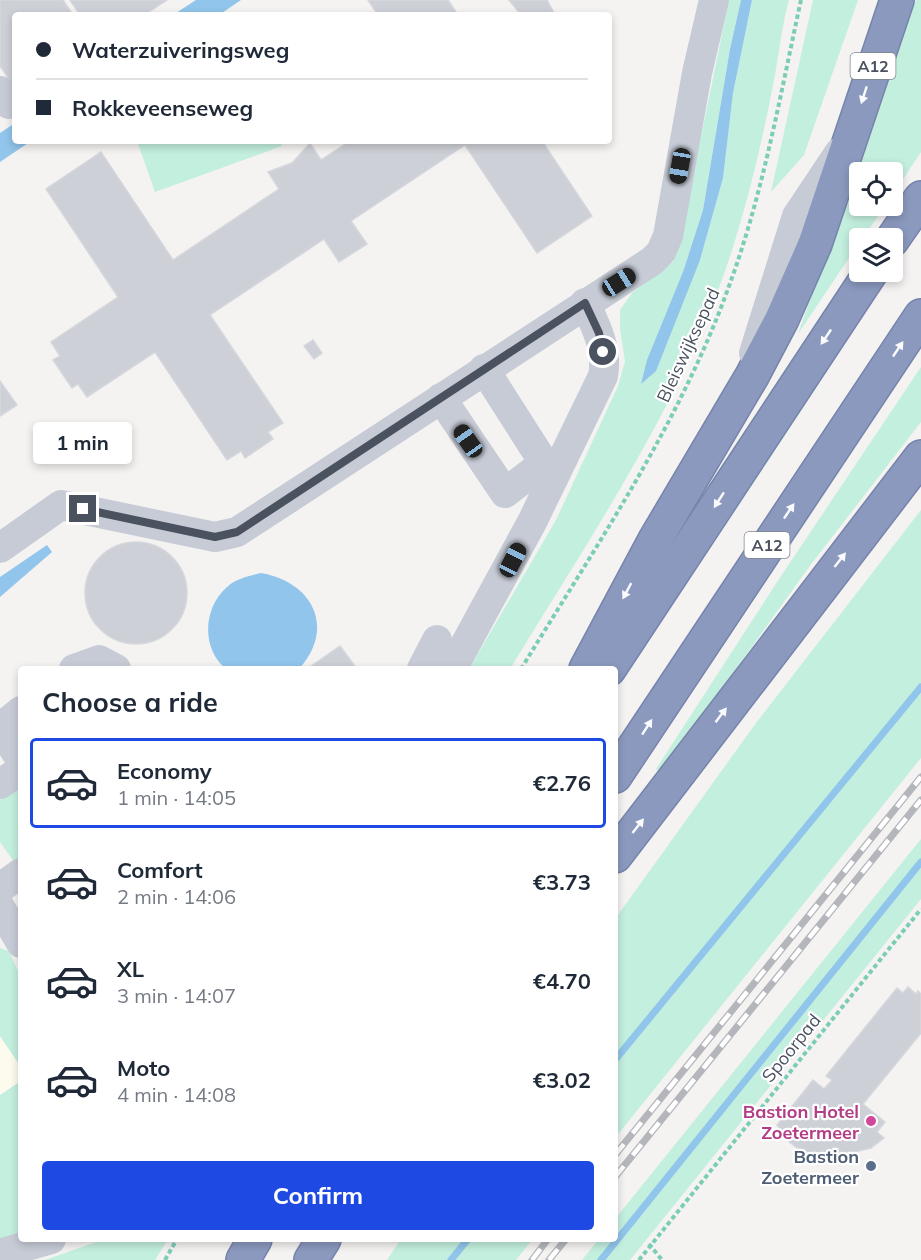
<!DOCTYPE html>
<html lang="en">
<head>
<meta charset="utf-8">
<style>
  :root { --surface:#fff; --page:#f6f6f7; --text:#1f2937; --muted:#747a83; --line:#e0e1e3; --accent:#1e4ae3 }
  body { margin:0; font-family:Mulish,sans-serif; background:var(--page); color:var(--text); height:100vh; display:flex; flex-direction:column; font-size:22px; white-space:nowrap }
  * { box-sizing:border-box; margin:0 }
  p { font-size:20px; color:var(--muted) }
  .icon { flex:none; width:33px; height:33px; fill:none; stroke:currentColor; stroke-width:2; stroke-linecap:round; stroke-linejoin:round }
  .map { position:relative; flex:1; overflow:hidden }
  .details { position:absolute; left:18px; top:666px; width:600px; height:576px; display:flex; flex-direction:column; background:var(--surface); border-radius:6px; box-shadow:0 3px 9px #0003 }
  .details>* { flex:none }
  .guide { position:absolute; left:12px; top:12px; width:600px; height:132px; border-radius:6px; box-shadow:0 3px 9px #0003; display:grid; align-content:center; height:132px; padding:0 24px; background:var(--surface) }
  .fabs { position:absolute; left:849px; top:162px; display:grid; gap:12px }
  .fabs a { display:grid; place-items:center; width:54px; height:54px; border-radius:6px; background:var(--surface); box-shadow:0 3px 9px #0003; font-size:30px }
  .end { position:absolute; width:27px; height:27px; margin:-14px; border:8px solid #4a515f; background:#fff; box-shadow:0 0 0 3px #fff }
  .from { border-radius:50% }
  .bubble { position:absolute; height:42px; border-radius:6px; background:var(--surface); box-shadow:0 3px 9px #0003; font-size:20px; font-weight:700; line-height:42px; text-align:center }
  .car { position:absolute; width:18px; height:36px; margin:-18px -9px; border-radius:8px; box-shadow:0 0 4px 2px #0007; background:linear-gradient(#222 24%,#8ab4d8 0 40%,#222 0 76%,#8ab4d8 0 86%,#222 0) }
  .guide b { display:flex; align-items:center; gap:21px; height:57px; font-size:22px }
  .guide b+b { border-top:2px solid var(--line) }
  .guide i { width:15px; height:15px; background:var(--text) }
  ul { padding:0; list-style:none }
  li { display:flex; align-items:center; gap:18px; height:90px; margin:0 12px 9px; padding:0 12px; border:3px solid transparent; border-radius:6px }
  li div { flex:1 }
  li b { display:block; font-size:22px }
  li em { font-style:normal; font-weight:700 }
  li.current { border-color:var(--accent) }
  li>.icon { width:54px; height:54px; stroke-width:1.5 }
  h2 { padding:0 24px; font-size:27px; line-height:72px }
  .cta { display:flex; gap:12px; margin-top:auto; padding:12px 24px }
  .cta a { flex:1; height:69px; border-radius:6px; background:var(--accent); color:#fff; font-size:24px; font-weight:700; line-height:69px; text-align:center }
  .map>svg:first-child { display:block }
  .commercial { fill:#fcfbee }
  .green { fill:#c3efde }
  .water { fill:#91c5eb }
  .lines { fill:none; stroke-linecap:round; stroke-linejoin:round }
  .stream { stroke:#91c5eb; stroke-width:7 }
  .building { fill:#ced0d7; stroke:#d6d7dd; stroke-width:1.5 }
  .highway-casing { stroke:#7684ab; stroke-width:36 }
  .path { stroke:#7bcdb6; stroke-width:4; stroke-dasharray:4.5 3; stroke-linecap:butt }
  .minor { stroke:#c6cbd6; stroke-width:30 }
  .highway { stroke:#8b99bf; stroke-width:33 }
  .rail-casing { stroke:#b4b6bc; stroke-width:7 }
  .rail { stroke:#fff; stroke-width:4.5; stroke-dasharray:14; stroke-linecap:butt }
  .oneway { fill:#f9fafc }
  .route { stroke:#4a515f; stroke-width:8 }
  .hotel-dot { fill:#d1479c; stroke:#fff; stroke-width:2 }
  .service-dot { fill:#5c6f8a; stroke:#fff; stroke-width:2 }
  .labels { text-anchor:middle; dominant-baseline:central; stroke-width:4.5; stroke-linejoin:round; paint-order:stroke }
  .shield { fill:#fff; stroke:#80858f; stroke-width:1.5 }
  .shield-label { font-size:16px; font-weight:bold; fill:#4a515f }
  .street-label { font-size:18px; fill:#4a515f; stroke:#fff }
  .hotel-label { font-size:18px; font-weight:bold; fill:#b23c85; stroke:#fff; text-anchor:end }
  .service-label { font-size:18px; font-weight:bold; fill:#4e5e75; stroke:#fff; text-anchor:end }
</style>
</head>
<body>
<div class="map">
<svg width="921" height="1260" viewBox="0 0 921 1260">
  <rect width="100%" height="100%" fill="#f4f3f2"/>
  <!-- commercial -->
  <path class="commercial" d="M 0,1036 L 21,1067 L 21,1081 L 0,1095 Z"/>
  <!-- green -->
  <g class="green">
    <path d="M 729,0 L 741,0 L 730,49 L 703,210 L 683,272 L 700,260 L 723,178 L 733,93 L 752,0 L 789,0 C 781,28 779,57 773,85 C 763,138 750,192 734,244 C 686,398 593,532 510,669 L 469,669 L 556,520 L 618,386 L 625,361 L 620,329 L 620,310 L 632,293 L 673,262 L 683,225 Z"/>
    <path d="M 813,0 L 858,0 L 804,155 L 771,192 Z"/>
    <path d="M 916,0 L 921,0 L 921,152 L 893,194 L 892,172 L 860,172 L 860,206 L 885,206 L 863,238 L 860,238 L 859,243 L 798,334 Z"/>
    <path d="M 137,141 L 280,141 L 282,146 L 155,192 Z"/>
    <path d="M 921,367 L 921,422 L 812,563 L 661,773 L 656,769 L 779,579 Z"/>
    <path d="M 921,510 L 921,758 L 615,1138 L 615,919 L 756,723 Z"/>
    <path d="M 21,786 L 21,863 L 17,866 L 0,842 L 0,800 Z"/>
    <path d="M 921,839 L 921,899 L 630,1260 L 582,1260 L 599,1239 L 615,1239 L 615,1219 Z"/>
    <path d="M 0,948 L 9,951 L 21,978 L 21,1067 L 0,1036 Z"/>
    <path d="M 21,1081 L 21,1235 L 0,1243 L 0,1095 Z"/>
    <path d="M 105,1239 L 168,1239 L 155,1260 L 45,1260 Z"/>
    <path d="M 401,1239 L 533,1239 L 516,1260 L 387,1260 Z"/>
  </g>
  <!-- water -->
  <g class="water">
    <path d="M 196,0 L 241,0 L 219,15 L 173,15 Z"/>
    <path d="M 741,0 L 752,0 L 733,93 L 723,178 L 700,260 L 656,371 L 641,384 L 647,360 L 683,272 L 703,210 L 730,49 Z"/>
    <path d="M 15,123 L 15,141 L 31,141 L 0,162 L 0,133 Z"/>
    <path d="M 47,545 L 52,552 L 0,597 L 0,577 Z"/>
    <path d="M 261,573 C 313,582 336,628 299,669 L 226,669 C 201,648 203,608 227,587 C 237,578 249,576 261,573 Z"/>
  </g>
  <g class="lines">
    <!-- stream -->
    <g class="stream">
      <path d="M 615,1060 L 921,687"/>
      <path d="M 451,1260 L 468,1239"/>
      <path d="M 601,1260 L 921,862"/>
    </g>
  </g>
  <!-- building -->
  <g class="building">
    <path d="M 0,0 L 63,0 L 73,15 L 15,15 L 15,88 L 0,66 Z"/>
    <path d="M 70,0 L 167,0 L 144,15 L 80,15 Z"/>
    <path d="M 368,0 L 448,0 L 458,15 L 378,15 Z"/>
    <path d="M 509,0 L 547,0 L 555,15 L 521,15 Z"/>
    <path d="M 350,141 L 542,141 L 592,216 L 537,253 L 465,145 L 351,221 L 367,244 L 339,262 L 324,239 L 210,315 L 283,423 L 268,432 L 273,439 L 245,458 L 241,451 L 227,460 L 155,352 L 87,397 L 78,384 L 72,388 L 53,360 L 60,356 L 51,342 L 118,297 L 46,189 L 101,152 L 173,260 L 279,189 L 268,172 L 292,163 L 310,143 L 321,160 Z"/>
    <path d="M 313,340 L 322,353 L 314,359 L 304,346 Z"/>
    <path d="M 0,381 L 17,405 L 0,416 Z"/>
    <circle cx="136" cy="593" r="51"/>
    <path d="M 340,646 L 357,669 L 307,669 Z"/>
    <path d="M 908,987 L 916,994 L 918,991 L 921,994 L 921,1033 L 863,1104 L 885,1122 L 877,1132 L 884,1138 L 871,1148 L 823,1159 L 818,1165 L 776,1131 L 779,1127 L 777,1125 L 813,1080 L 824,1089 L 832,1080 L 826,1076 L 897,988 L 903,993 Z"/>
  </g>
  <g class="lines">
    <!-- highway casing -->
    <g class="highway-casing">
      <g id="highway">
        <path d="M 892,240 L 921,198"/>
        <path d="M 586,669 L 655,540 L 752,376 L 782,319 L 815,244 L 897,0"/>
        <path d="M 609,669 L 871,272"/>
        <path d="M 615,776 L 921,316"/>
        <path d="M 615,856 L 921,457"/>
        <path d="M 243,1260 L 255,1239"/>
        <path d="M 311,1260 L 324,1239"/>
      </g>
    </g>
    <!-- path -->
    <g class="path">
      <path d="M 521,669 C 596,546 680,423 729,286 C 763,194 780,96 801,0"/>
      <path d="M 649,1244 L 662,1260"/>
      <path d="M 165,1260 L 177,1239"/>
      <path d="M 639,1260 L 921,909"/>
    </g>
    <!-- minor -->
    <g class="minor">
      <path d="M 0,91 L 9,104"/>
      <path d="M 754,353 L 797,216 L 839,153"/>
      <path d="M 441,398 L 505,493 L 544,463 L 484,369"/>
      <path d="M 0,548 L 61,505 L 215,537 L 237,532 L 652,261 L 661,252 L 668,236 L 697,73 L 714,0"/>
      <path d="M 74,669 L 99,660 L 116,669"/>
      <path d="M 422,669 L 437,640"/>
      <path d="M 452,669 L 532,522 L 603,376 C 608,350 596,326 585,303"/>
      <path d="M 0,728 L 21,760"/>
      <path d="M 0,728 L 21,711"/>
      <path d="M 0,784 L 21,770"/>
      <path d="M 0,888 L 21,873"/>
      <path d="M 0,907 L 21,943"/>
      <path d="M 0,1254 L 51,1239"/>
    </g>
    <!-- highway -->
    <use href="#highway" class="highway"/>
    <!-- rail casing -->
    <g class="rail-casing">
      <g id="rail">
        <path d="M 615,1155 L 921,777"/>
        <path d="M 615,1177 L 921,800"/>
        <path d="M 532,1260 L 548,1239"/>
        <path d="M 549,1260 L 566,1239"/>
      </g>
    </g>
    <!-- rail -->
    <use href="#rail" class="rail"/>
  </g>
  <!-- one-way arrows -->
  <defs><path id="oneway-solid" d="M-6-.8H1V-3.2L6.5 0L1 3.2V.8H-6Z" transform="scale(1.5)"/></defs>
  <g class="oneway">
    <use href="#oneway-solid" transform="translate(864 95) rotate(108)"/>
    <use href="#oneway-solid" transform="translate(826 337) rotate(124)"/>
    <use href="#oneway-solid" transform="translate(898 349) rotate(-56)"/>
    <use href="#oneway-solid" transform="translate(719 500) rotate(123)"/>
    <use href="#oneway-solid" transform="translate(789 511) rotate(-56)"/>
    <use href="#oneway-solid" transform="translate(840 560) rotate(-52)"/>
    <use href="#oneway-solid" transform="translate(627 591) rotate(118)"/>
    <use href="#oneway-solid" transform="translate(721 715) rotate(-53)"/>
    <use href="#oneway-solid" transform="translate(647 727) rotate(-57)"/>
    <use href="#oneway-solid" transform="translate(638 826) rotate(-52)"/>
  </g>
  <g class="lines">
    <!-- route -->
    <path class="route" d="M 83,509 L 215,537 L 237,532 L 585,303 L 599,333 L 603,352"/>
  </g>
  <!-- markers -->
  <circle class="hotel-dot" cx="871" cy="1121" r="6"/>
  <circle class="service-dot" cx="871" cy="1166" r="6"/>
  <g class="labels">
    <!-- shield labels -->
    <g class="shield">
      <rect x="850.5" y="53" width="45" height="26" rx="4.5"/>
      <rect x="744.5" y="532" width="45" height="26" rx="4.5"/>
    </g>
    <g class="shield-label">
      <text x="873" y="66">A12</text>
      <text x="767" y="545">A12</text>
    </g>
    <!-- street labels -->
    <g class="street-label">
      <text transform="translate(688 345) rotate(-65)">Bleiswijksepad</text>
      <text transform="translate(791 1048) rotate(-51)">Spoorpad</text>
    </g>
    <!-- hotel labels -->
    <g class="hotel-label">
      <text x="859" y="1111">Bastion Hotel<tspan x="859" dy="21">Zoetermeer</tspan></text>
    </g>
    <!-- service labels -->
    <g class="service-label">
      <text x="859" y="1156">Bastion<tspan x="859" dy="21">Zoetermeer</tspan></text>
    </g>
  </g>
</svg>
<div class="fabs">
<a><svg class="icon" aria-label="locate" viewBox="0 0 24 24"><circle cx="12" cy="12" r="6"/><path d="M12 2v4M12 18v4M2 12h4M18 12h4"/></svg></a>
<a><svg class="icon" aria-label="layers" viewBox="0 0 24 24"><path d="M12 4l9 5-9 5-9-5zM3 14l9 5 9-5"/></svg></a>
</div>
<i class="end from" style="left:603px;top:352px"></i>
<i class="end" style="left:83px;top:509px"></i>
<div class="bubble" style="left:33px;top:422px;width:99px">1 min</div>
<i class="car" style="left:680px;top:166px;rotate:190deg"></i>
<i class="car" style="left:619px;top:282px;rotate:58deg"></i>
<i class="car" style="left:468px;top:441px;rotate:325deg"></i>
<i class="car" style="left:513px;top:560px;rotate:27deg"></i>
<div class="guide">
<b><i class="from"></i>Waterzuiveringsweg</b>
<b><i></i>Rokkeveenseweg</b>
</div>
<section class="details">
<h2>Choose a ride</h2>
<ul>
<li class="current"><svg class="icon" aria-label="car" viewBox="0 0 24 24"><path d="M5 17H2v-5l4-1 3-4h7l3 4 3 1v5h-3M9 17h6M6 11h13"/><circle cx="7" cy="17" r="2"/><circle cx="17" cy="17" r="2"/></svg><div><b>Economy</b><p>1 min · 14:05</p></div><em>€2.76</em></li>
<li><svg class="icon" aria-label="car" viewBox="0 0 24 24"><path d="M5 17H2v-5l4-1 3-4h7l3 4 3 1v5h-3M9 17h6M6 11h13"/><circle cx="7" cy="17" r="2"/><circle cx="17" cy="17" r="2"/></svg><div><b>Comfort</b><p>2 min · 14:06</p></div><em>€3.73</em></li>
<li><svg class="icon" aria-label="car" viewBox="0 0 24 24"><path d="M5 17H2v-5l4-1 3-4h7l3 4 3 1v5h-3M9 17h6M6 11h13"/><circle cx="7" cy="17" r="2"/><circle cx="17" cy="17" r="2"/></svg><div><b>XL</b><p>3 min · 14:07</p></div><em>€4.70</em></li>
<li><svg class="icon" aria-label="car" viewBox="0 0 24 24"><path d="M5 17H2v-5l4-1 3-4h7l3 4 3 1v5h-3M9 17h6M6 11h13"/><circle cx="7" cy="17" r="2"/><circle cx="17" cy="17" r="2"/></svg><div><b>Moto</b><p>4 min · 14:08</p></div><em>€3.02</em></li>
</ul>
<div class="cta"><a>Confirm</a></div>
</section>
</div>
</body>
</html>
